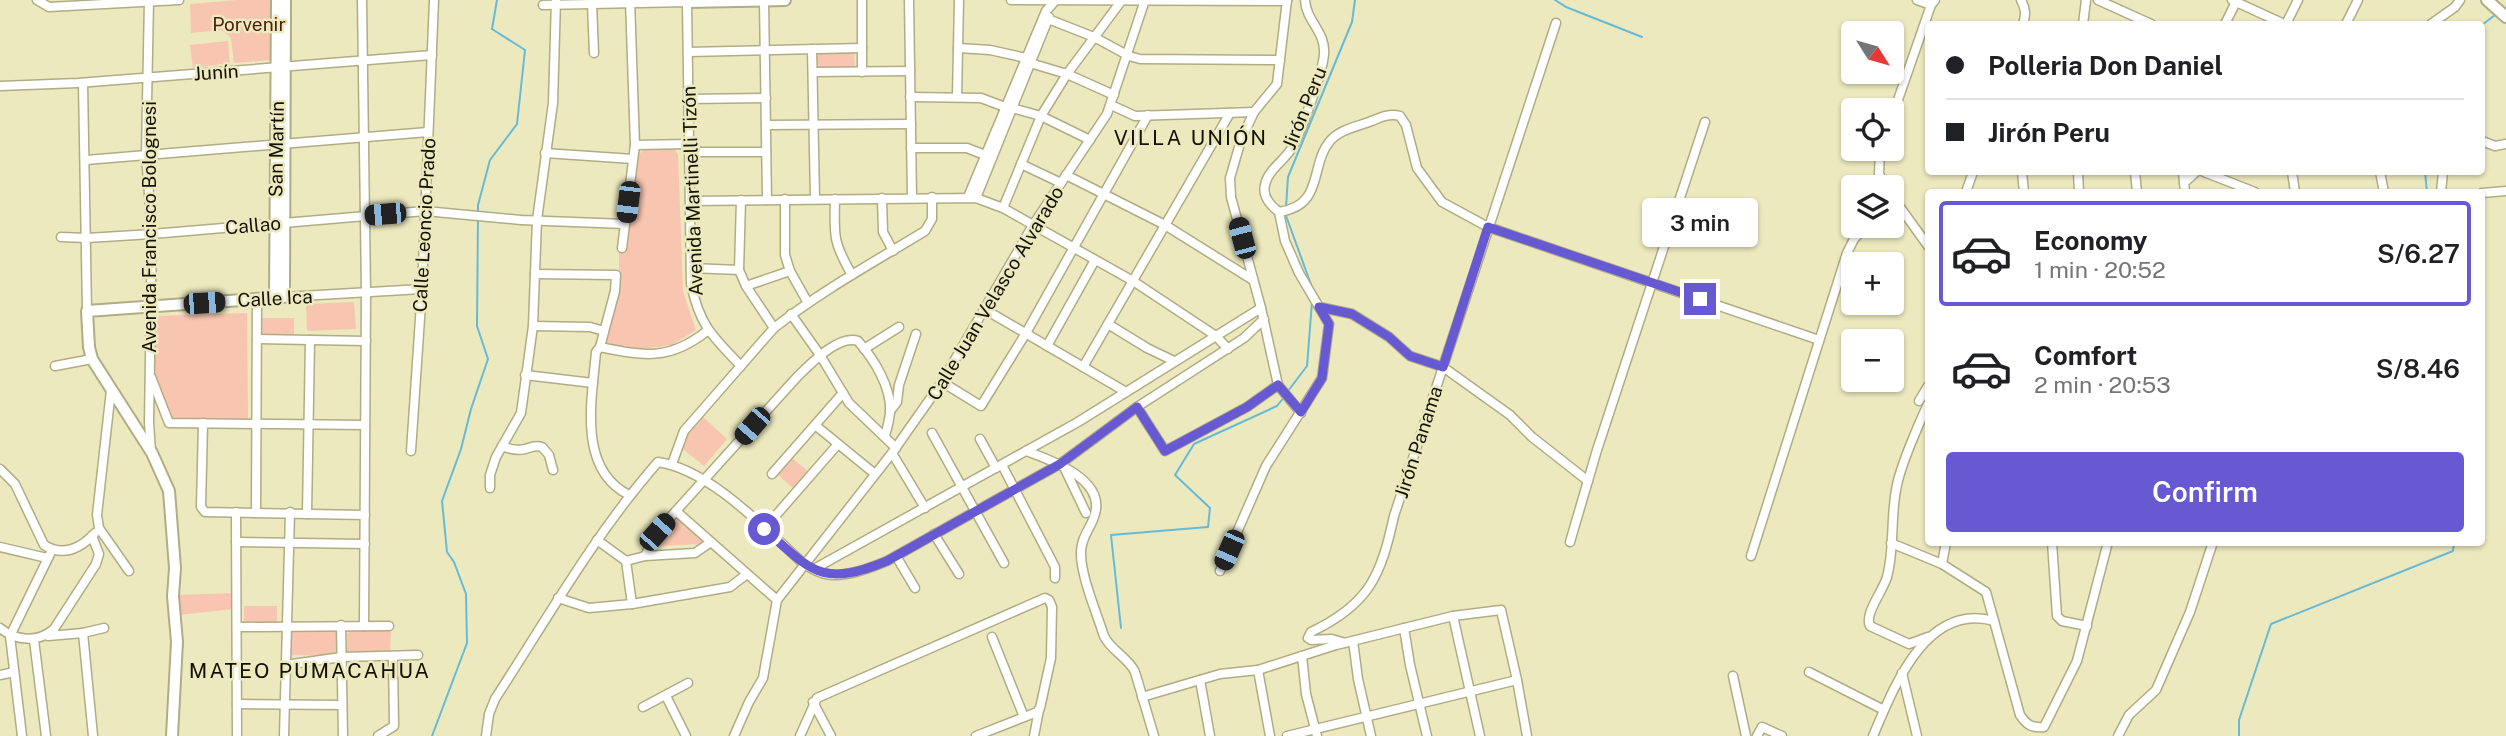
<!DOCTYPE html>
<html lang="en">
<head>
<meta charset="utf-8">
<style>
  :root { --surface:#fff; --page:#f2f2f2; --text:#202124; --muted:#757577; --line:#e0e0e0; --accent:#6659d2 }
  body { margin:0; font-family:"Public Sans",sans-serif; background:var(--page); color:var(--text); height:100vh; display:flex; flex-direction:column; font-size:26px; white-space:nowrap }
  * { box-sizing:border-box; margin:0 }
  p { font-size:23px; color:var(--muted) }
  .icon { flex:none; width:38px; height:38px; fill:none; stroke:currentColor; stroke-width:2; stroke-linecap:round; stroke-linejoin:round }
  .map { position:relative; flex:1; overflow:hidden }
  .sheet { position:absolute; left:1925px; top:189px; width:560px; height:357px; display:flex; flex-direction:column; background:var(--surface); border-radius:7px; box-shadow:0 2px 5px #0004 }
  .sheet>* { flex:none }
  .guide { position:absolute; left:1925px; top:21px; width:560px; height:154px; border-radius:7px; box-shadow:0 2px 5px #0004; display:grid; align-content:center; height:154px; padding:0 21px; background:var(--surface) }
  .needle { width:46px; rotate:127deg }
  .fabs { position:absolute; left:1841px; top:21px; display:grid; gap:14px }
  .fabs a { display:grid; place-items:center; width:63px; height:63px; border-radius:7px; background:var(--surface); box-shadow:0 2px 5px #0004; font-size:35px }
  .end { position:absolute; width:32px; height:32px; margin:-16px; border:9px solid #6659d2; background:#fff; box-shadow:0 0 0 4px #fff }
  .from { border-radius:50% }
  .bubble { position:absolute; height:49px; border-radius:7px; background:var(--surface); box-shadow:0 2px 5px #0004; font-size:23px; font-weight:600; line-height:49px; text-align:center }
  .car { position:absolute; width:21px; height:42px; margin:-21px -10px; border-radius:9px; box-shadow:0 0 5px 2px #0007; background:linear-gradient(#222 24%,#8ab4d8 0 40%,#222 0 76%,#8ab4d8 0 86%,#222 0) }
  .guide b { display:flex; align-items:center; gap:24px; height:66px; font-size:26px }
  .guide b+b { border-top:2px solid var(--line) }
  .guide i { width:18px; height:18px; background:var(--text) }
  ul { padding:12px 0 0; list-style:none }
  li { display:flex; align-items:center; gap:21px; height:105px; margin:0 14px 10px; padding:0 7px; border:4px solid transparent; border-radius:7px }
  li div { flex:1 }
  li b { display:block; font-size:26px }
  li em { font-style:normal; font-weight:600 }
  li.on { border-color:var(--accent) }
  li>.icon { width:63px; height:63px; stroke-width:1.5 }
  .button { display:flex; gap:14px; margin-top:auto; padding:14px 21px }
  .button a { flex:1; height:80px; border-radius:7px; background:var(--accent); color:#fff; font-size:28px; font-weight:600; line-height:80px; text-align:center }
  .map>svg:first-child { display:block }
  .green { fill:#f8c5b0 }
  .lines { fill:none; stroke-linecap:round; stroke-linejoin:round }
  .stream { stroke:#67bad7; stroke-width:2 }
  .minor-casing { stroke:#b0ac84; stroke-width:11 }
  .tertiary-casing { stroke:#b0ac84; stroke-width:14 }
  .minor { stroke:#fff; stroke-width:8 }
  .tertiary { stroke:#fff; stroke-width:10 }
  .route { stroke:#6659d2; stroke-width:9 }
  .labels { text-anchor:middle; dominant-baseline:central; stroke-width:5; stroke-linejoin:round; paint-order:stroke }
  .park-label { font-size:19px; fill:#4b200c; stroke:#ece9bf }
  .street-label { font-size:19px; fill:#121103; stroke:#ece9bf }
  .neighbourhood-label { font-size:21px; letter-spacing:2px; fill:#121103; stroke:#ece9bf }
</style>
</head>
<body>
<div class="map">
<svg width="2506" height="736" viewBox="0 0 2506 736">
  <rect width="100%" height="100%" fill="#ece9bf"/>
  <!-- green -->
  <g class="green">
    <path d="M 237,0 L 272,0 L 273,60 L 234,63 L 231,38 L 222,30 L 191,33 L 190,4 Z"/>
    <path d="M 228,41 L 230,63 L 193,68 L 190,45 Z"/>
    <path d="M 816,52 L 854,52 L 855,69 L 818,68 Z"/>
    <path d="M 646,148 L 673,148 L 678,154 L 683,291 L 696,330 L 672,345 L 642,349 L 606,344 L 619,291 L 619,252 L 626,251 L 639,154 Z"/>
    <path d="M 354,302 L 356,329 L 307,331 L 306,304 Z"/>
    <path d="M 247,313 L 248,419 L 170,419 L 153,372 L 154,316 Z"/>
    <rect x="260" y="318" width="34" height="17"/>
    <path d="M 703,417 L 727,439 L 704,466 L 678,445 Z"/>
    <path d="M 792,458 L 809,472 L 794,489 L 777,474 Z"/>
    <path d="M 677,519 L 704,541 L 702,544 L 656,546 Z"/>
    <path d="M 232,593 L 233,609 L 179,615 L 178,595 Z"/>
    <rect x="244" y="606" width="33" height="20"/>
    <path d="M 350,631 L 391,631 L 390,654 L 350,654 L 347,652 L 347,634 Z"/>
    <path d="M 289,632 L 338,632 L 338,656 L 289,655 Z"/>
  </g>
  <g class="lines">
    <!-- stream -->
    <g class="stream">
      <path d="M 1555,0 L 1566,7 L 1642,37"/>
      <path d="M 2482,25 L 2495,15"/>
      <path d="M 2425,172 L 2427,192"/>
      <path d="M 1286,207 L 1288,177 L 1352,22 L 1355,0"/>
      <path d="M 478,213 L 478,205 L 490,160 L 517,124 L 525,50 L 492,29 L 497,0"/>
      <path d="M 1285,213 L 1313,290"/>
      <path d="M 1288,391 L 1307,366 L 1312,302"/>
      <path d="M 1121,628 L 1111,535 L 1208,527 L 1210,508 L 1175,475 L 1194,444 L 1277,406 L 1285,396"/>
      <path d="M 432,736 L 467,643 L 466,594 L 454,562 L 447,552 L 442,501 L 461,449 L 471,409 L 488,359 L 477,326 L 478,218"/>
      <path d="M 2239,736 L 2239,720 L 2271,624 L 2453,551 L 2454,542"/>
    </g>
    <!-- minor casing -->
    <g class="minor-casing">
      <g id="minor">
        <path d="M 37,0 L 49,7 L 179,0"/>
        <path d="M 149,0 L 146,155 L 152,234 L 149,422 L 151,452"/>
        <path d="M 362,0 L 366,293 L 364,626"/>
        <path d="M 764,0 L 767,200"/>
        <path d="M 909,0 L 912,198"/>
        <path d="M 1011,0 L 1287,1"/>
        <path d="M 1287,0 L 1277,84 L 1254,112 L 1241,140 L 1230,178 L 1231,197 L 1261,308 L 1278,385 L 1301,413"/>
        <path d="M 1305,0 C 1306,21 1326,32 1324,54 C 1323,72 1302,129 1293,146 C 1286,160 1268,169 1265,185 C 1262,196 1271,206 1279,212 C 1325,205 1309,166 1330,141 C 1339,130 1355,127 1369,122 C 1380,118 1388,113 1400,116 L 1406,125 L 1417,168 L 1442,202 L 1488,227 L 1819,340"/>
        <path d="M 1917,0 L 1931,5"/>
        <path d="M 2021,0 C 2026,9 2026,15 2023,24"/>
        <path d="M 2098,0 L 2151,24"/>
        <path d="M 2232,0 L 2284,24"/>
        <path d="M 592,4 L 594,53"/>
        <path d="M 543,5 L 687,2 L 691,284 C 700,326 712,336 741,366"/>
        <path d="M 1048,19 L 1094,37 L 1129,56 L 1140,59 L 1280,60"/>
        <path d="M 2083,24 L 2086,0"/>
        <path d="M 2225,24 L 2237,0"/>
        <path d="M 2286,24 L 2298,0"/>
        <path d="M 2346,24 L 2358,0"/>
        <path d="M 2431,24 L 2455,7 L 2460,0"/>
        <path d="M 958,48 L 990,50 L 1026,58"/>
        <path d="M 812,49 L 815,199"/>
        <path d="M 688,52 L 862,48"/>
        <path d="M 1030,63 L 1067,74 L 1114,95"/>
        <path d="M 813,72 L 910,71"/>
        <path d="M 862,72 L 862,0"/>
        <path d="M 83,83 L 87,311"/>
        <path d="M 0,86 L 78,83 L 432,55"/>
        <path d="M 910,97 L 981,98 L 1005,107"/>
        <path d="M 957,97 L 959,0"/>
        <path d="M 688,99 L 766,98"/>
        <path d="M 1111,105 L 1135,116 L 1254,112"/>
        <path d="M 1012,108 L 1041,116 L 1090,140"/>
        <path d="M 1892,117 L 1931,5 L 1935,0"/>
        <path d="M 766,125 L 911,124"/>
        <path d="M 2482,141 L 2495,146 L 2506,144"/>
        <path d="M 635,145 L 689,144"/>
        <path d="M 911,148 L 967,148 L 985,155"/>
        <path d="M 1880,149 L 1879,174 L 1886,187"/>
        <path d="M 689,152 L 766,152"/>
        <path d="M 545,153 L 633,159"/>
        <path d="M 86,160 L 428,132"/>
        <path d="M 1021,164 L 1061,183"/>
        <path d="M 2022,172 L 2024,192"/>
        <path d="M 2078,172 L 2079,192"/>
        <path d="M 2135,172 L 2137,192"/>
        <path d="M 2183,172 L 2185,192"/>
        <path d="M 2204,172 L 2255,192"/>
        <path d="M 2292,172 L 2295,192"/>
        <path d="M 2380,172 L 2384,192"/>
        <path d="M 1066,175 L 1165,225 L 1253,280"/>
        <path d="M 2184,183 L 2196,172"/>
        <path d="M 1966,192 L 1973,172"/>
        <path d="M 2441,192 L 2443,172"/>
        <path d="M 2482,193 L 2506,191"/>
        <path d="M 1892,196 L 1928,246"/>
        <path d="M 968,197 L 1046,11 L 1055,1"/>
        <path d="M 882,198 L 883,232 L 893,251"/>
        <path d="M 976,198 L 1049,17"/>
        <path d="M 785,199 L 785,255 L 790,271 L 808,303"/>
        <path d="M 835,199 C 834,236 833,242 852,275"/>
        <path d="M 741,200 L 739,270 L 746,286 L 774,328"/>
        <path d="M 690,201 L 976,198 L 1003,208 L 1133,281 L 1216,336 L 1228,349"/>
        <path d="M 1003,208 L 1041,116 L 1067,74 L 1122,0"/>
        <path d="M 61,237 L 87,238 L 152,234 L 425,211 L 521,220 L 625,224"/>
        <path d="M 622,248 L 635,145 L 630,0"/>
        <path d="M 691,268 L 739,270"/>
        <path d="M 535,274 L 616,275 L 615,291 L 600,347 L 596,352 C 592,399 577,469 629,495"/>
        <path d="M 746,286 L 790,271"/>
        <path d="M 284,297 L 422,289"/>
        <path d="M 1319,307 L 1352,314 L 1389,337 L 1410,356 L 1443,367 L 1510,415 L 1532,437 L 1588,481"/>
        <path d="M 984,309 L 1126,392"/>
        <path d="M 791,314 L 820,355 L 849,403 L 896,448"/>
        <path d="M 1108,324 L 1147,348 L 1174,361"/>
        <path d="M 533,326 L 590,327 L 604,331"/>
        <path d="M 257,339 L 366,341"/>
        <path d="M 1047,346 L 1095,260"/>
        <path d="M 600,347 C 644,356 669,361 707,331"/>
        <path d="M 864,349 L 899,327"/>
        <path d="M 55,366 L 92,359"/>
        <path d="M 1083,367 L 1230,113"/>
        <path d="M 525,375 L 593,383"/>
        <path d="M 151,377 L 169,423 L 365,425"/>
        <path d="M 942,382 L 981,406 L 1026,333 L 1148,115"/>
        <path d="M 111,390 L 97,515 L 99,528 L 129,571"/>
        <path d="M 1919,401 L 1928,386"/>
        <path d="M 1137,407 L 1165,451 L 1247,407 L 1278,385"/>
        <path d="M 890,411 L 897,402 L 899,385 L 916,334"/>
        <path d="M 203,423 L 201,507 L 205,512 L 365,515"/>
        <path d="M 815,425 L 875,474"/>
        <path d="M 932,433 L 1004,563"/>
        <path d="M 980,439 L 996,468"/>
        <path d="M 502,446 C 509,449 517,451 525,449 C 533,447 535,445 542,447 L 549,455 L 553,470"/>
        <path d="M 411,451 L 422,289 L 434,0"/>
        <path d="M 1026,451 C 1051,460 1108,480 1094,517 C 1090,529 1081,538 1081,552 C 1080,574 1097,614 1104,636 C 1111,651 1128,657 1135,672 L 1154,736"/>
        <path d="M 892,453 L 925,508"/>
        <path d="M 672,464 L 684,431 L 774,328 C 821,291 874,262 925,231 L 932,219 L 932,197"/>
        <path d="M 1002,465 L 1055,567 L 1055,578"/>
        <path d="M 1063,465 L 1086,513"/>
        <path d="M 0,469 L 15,484 L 44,545 C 63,557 80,549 95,533"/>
        <path d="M 772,474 L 843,393"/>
        <path d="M 490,488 L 490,475 L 496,457 L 521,413 L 533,326 L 537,220 L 553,103 L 556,0"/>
        <path d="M 676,511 L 777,600"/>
        <path d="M 236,512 L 237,736"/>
        <path d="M 256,512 L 257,299"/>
        <path d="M 307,514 L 310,340"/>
        <path d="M 764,529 L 838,444"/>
        <path d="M 934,534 L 959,574"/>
        <path d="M 597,540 L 626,561 L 632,604"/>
        <path d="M 236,542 L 365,544"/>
        <path d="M 1570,542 L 1597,450 L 1705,122"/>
        <path d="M 2052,542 L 2057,616 L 2062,621 L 2087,626"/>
        <path d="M 1891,543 L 1942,564 L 1986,592 L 2020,715 C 2027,725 2031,728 2044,727 L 2077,661 L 2108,542"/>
        <path d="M 0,547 L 47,558"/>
        <path d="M 645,556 L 657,532 L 797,377 C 810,364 839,334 858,341 C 874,359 892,388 890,413 C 889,421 887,429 885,436"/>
        <path d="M 896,556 L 915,588"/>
        <path d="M 1751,556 L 1847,253 L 1854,239 L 1866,226"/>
        <path d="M 626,561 L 645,556 L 695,553 L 711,542"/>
        <path d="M 1942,564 L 1946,542"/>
        <path d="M 814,569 L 1078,422 L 1261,308"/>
        <path d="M 1220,571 L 1266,466 L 1322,378 L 1329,324 L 1299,273 L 1285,241 L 1279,212"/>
        <path d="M 558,598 L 589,608 L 632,604 L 730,587 L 747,574"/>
        <path d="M 1453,616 L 1480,736"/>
        <path d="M 341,625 L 343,736"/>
        <path d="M 237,627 L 389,626"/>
        <path d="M 0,628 C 16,641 38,643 54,629 L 96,564 L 99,554 L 92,536"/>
        <path d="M 1404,628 L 1410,665 L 1427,736"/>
        <path d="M 83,633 L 93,736"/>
        <path d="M 48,636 L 83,633 L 104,628"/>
        <path d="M 992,637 L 1024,717"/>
        <path d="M 1928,637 L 1909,644 L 1870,626 C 1864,614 1883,591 1887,577 C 1895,548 1890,515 1897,485 C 1901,465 1919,423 1928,404"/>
        <path d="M 34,640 L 46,736"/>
        <path d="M 1353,641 L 1358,679 L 1371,736"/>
        <path d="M 1345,643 L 1332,639 L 1311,640 L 1308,638 L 1311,632 C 1370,604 1381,575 1394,516 L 1556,23"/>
        <path d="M 1302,656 L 1306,694 L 1317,736"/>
        <path d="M 285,665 L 342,657 L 418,655"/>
        <path d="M 1258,670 L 1270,736"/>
        <path d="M 1809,672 L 1884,710"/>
        <path d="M 1902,673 L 1917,736"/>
        <path d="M 0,675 L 14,672"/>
        <path d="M 1733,676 L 1746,736"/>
        <path d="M 1200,680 L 1210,736"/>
        <path d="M 666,696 L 686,736"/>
        <path d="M 1142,697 L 1220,674 L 1258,670 L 1336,645 L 1453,616 L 1501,610 L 1517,680 L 1527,736"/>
        <path d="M 813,702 L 831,736"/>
        <path d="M 237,704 L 342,705"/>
        <path d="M 643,707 L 688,683"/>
        <path d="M 22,736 L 10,636 L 52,550"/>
        <path d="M 284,736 L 290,512"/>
        <path d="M 378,736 L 394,726 L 393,657"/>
        <path d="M 486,736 L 489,714 L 495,699 C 547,619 594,535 658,462 C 711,470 765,529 805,565 C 811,568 819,573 826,574 C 845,578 870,568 887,561 L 1060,464 L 1137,407 L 1244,338 L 1264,319"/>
        <path d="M 734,736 L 749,702 L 763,678 L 777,600 L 892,453 L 942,382 L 1033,225 L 1107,114 L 1145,0"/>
        <path d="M 800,736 L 817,698 L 1045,598 L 1049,600 L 1052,607 L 1051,658 L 1040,708 L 1037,712 L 976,736"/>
        <path d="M 1034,736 L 1039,710"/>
        <path d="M 1287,736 L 1517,680"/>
        <path d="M 1757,736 L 1762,727 L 1782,736"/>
        <path d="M 1873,736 C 1894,687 1926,602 1994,621"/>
        <path d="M 2118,736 L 2129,715 L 2156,690 L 2190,612 L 2213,542"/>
      </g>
    </g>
    <!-- tertiary casing -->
    <g class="tertiary-casing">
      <g id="tertiary">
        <path d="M 687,0 L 687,2 L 785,0"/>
        <path d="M 2487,0 L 2506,17"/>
        <path d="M 275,298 L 277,0"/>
        <path d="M 172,736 L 177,642 L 173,596 L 175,568 L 169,491 L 152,453 L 92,359 L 89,347 L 87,311 L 284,297 L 285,0"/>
      </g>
    </g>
    <!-- minor -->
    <use href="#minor" class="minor"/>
    <!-- tertiary -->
    <use href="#tertiary" class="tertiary"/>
  </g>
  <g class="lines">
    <!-- route -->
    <path class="route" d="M 764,529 C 812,571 821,588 887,561 L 1060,464 L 1137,407 L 1165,451 L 1247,407 L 1278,385 L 1301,412 L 1322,378 L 1329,324 L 1319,307 L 1352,314 L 1389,337 L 1410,356 L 1443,367 L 1488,227 L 1700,299"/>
  </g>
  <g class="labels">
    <!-- park labels -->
    <g class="park-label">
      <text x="249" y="24">Porvenir</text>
    </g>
    <!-- street labels -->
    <g class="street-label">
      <text transform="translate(216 72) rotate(-4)">Junín</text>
      <text transform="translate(1304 108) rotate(-68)">Jirón Peru</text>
      <text transform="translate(276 149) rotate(-89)">San Martín</text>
      <text transform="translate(692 191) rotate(-92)">Avenida Martinelli Tizón</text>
      <text transform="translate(253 225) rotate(-5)">Callao</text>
      <text transform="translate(424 225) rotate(-87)">Calle Leoncio Prado</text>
      <text transform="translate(149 227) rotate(-90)">Avenida Francisco Bolognesi</text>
      <text transform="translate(995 293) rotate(-59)">Calle Juan Velasco Alvarado</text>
      <text transform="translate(275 298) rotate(-3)">Calle Ica</text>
      <text transform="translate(1418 442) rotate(-72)">Jirón Panama</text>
    </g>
    <!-- neighbourhood labels -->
    <g class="neighbourhood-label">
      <text x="1191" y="137">VILLA UNIÓN</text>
      <text x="310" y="670">MATEO PUMACAHUA</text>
    </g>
  </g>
</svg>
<div class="fabs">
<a><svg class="needle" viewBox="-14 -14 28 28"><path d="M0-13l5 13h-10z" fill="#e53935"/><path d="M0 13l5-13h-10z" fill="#757577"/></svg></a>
<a><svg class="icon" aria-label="locate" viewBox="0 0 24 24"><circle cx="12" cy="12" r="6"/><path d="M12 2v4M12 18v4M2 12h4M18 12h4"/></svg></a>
<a><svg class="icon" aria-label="layers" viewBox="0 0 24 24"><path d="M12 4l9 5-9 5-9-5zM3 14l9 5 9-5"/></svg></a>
<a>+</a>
<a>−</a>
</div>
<i class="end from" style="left:764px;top:529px"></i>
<i class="end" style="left:1700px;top:299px"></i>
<div class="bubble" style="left:1642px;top:198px;width:116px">3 min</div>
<i class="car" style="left:628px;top:202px;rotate:187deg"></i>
<i class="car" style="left:385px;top:214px;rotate:265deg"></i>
<i class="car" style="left:1242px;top:238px;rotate:345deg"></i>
<i class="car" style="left:204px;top:303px;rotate:86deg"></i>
<i class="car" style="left:752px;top:426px;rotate:221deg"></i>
<i class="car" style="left:657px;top:532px;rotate:42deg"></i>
<i class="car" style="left:1229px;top:550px;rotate:204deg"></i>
<div class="guide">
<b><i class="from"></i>Polleria Don Daniel</b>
<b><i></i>Jirón Peru</b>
</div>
<section class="sheet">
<ul>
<li class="on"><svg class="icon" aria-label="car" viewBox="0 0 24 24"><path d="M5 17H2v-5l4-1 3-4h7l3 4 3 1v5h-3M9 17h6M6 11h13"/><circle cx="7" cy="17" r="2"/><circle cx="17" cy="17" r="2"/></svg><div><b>Economy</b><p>1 min · 20:52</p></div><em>S/6.27</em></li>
<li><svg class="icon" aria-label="car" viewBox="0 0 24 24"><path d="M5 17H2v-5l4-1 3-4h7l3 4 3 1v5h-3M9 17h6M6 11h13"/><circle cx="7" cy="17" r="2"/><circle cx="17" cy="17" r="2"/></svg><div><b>Comfort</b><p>2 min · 20:53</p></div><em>S/8.46</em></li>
</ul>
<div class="button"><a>Confirm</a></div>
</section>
</div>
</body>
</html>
